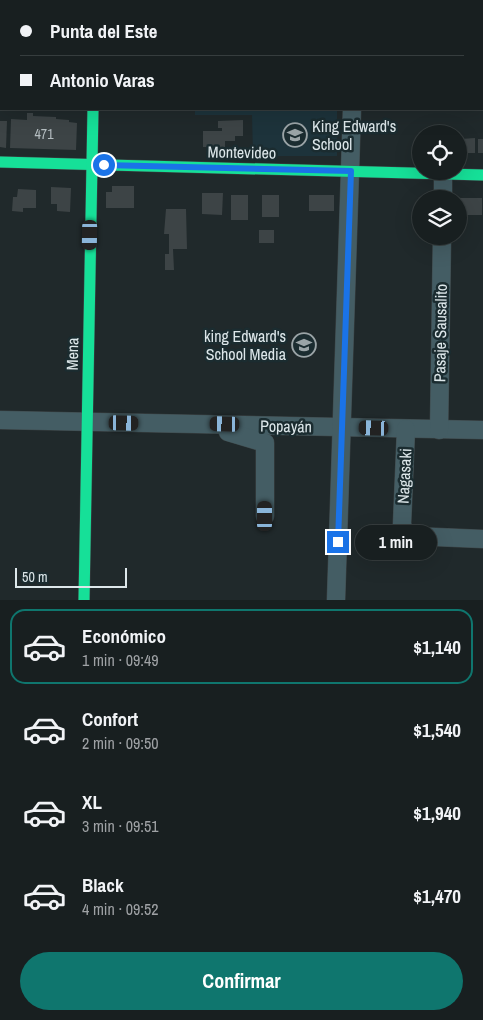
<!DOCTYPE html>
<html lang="es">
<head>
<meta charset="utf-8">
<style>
  :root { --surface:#181f20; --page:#212729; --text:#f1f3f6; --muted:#9fa2a5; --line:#363d3e; --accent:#0f766e }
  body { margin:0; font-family:"Archivo Narrow",sans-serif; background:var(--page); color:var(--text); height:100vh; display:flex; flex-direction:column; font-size:19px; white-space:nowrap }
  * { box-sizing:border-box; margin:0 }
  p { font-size:16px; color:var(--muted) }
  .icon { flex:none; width:28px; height:28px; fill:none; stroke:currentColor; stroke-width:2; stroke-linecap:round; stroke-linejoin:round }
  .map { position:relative; height:600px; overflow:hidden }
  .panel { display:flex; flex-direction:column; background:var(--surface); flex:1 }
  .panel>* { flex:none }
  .hud { position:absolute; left:0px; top:0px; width:484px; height:110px; box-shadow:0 5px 20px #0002,0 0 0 1px var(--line); display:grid; align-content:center; height:110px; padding:0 20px; background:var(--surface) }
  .fabs { position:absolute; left:412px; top:125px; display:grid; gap:10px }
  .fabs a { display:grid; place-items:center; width:55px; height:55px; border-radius:50%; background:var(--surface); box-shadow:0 5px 20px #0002,0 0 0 1px var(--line); font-size:25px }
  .scale { position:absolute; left:15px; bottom:12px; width:112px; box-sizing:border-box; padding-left:5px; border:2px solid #dde7ea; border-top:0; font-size:14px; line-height:18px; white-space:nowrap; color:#dde7ea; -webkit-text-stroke:4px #1b2c30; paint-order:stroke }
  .end { position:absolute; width:22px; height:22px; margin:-11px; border:6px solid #1a73e8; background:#fff; box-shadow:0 0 0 2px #fff }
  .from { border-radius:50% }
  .bubble { position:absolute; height:35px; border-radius:18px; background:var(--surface); box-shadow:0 5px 20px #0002,0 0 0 1px var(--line); font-size:16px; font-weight:700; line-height:35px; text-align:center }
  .car { position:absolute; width:15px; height:30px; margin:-15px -8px; border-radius:6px; box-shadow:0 0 4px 1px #0007; background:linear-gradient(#222 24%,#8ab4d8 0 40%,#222 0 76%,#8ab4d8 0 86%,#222 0) }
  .hud b { display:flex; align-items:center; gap:18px; height:48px; font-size:19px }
  .hud b+b { border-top:1px solid var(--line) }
  .hud i { width:12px; height:12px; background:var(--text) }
  ul { padding:9px 0 0; list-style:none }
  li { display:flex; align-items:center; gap:15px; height:75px; margin:0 10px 8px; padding:0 10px; border:2px solid transparent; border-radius:15px }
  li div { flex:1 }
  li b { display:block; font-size:19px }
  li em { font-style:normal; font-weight:700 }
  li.current { border-color:var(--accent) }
  li>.icon { width:45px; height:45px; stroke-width:1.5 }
  .action { display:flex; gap:10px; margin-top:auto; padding:10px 20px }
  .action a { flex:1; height:58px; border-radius:30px; background:var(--accent); color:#fff; font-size:20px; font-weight:700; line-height:58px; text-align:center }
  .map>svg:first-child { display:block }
  .built { fill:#1d333b }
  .building { fill:#3d4446 }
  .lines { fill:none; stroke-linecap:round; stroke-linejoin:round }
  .street-casing { stroke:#3f4749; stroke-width:19 }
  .fast-casing { stroke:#3f4749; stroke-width:12 }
  .street { stroke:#445d64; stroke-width:18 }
  .fast { stroke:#16e098; stroke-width:11 }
  .route { stroke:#1a73e8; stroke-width:6 }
  .labels { text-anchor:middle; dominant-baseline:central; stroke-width:5; stroke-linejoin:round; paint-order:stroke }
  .number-label { font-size:14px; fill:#b5bec1 }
  .poi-label { font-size:16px; fill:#dde7ea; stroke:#1b2c30; text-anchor:start }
  .street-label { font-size:16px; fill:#dde7ea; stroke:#1b2c30 }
</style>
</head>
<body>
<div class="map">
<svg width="483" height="600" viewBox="0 0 483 600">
  <rect width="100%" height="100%" fill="#20292b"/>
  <!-- built -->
  <path class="built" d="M 195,109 L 337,109 L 337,156 L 253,156 L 252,115 L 195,115 Z"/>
  <!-- building -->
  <g class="building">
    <path d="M 27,113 L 33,113 L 33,116 L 56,117 L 56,119 L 69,120 L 69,122 L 77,123 L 76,150 L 10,148 L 11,119 L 27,120 Z"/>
    <path d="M 243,120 L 243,136 L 235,136 L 235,141 L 225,141 L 225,147 L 203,147 L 203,131 L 222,131 L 222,128 L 218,128 L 218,121 Z"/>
    <path d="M 0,121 L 7,121 L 6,148 L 0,147 Z"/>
    <path d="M 475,138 L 475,153 L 461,153 L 461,139 Z"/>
    <rect x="478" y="139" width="5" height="14"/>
    <path d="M 112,186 L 134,186 L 134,208 L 106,208 L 106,192 L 112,192 Z"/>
    <path d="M 51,187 L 71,188 L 70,212 L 57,211 L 57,204 L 51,204 Z"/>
    <path d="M 18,189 L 36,190 L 36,208 L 23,208 L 23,212 L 12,211 L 13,197 L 17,197 Z"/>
    <path d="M 202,193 L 223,193 L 222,215 L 202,214 Z"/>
    <rect x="231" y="195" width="17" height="25"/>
    <rect x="262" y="195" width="17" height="22"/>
    <rect x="309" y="195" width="25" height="16"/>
    <path d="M 482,198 L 482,215 L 459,215 L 459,198 Z"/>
    <path d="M 166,209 L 186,209 L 187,249 L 173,249 L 174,270 L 165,270 L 165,254 L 169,254 L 169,234 L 164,234 Z"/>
    <rect x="259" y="230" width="15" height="13"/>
  </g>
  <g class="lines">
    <!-- street casing -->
    <g class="street-casing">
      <g id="street">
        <path d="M 354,1 L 354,0"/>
        <path d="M 443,199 L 443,174"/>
        <path d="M 0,420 L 483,430"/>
        <path d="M 227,429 L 228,432 L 265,443 L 265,516"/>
        <path d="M 406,429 L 402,524 L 404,531 L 412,536 L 483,539"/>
        <path d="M 439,430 L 442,236"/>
        <path d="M 336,600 L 352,109"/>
      </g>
    </g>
    <!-- fast casing -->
    <g class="fast-casing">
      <g id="fast">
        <path d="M 97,0 L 97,1"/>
        <path d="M 0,162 L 483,175"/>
        <path d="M 84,600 L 93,109"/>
      </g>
    </g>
    <!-- street -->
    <use href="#street" class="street"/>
    <!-- fast -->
    <use href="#fast" class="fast"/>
  </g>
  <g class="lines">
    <!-- route -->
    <path class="route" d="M 104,165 L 351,171 L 338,542"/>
  </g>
  <!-- icons -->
  <defs>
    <g id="school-ring" transform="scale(1.25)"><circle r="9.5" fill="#1b2c30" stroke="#9ba4a7" stroke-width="1.5"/><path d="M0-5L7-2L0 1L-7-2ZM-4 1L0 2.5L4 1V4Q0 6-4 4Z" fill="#9ba4a7"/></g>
  </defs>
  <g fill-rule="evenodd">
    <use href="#school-ring" x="295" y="135"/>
    <use href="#school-ring" x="304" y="345"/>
  </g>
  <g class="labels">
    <!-- number labels -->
    <g class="number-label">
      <text x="44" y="134">471</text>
    </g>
    <!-- poi labels -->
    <g class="poi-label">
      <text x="312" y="126">King Edward's<tspan x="312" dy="18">School</tspan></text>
      <text x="286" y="336" text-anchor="end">king Edward's<tspan x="286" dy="18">School Media</tspan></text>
    </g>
    <!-- street labels -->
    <g class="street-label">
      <text transform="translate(242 152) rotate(1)">Montevideo</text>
      <text transform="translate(440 333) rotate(-89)">Pasaje Sausalito</text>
      <text transform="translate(72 354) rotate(-89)">Mena</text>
      <text transform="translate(286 426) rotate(1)">Popayán</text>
      <text transform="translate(404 476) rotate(-87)">Nagasaki</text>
    </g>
  </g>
</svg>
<div class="fabs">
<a><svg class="icon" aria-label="locate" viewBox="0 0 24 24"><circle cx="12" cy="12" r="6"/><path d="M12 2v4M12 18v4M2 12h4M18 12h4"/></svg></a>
<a><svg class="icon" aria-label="layers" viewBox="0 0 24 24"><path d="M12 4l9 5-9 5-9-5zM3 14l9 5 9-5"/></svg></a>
</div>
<div class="scale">50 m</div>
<i class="end from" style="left:104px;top:165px"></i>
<i class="end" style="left:338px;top:542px"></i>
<div class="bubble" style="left:355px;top:525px;width:82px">1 min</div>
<i class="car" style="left:90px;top:235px;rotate:181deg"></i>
<i class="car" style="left:124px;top:423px;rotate:91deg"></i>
<i class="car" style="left:225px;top:424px;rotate:271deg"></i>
<i class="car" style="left:374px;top:428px;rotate:272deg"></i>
<i class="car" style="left:265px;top:516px;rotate:0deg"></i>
<div class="hud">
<b><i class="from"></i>Punta del Este</b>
<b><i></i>Antonio Varas</b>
</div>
</div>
<section class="panel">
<ul>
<li class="current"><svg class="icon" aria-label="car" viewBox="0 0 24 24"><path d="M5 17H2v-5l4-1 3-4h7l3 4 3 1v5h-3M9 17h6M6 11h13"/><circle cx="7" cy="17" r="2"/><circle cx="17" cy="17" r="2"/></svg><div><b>Económico</b><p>1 min · 09:49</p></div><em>$1,140</em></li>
<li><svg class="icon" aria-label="car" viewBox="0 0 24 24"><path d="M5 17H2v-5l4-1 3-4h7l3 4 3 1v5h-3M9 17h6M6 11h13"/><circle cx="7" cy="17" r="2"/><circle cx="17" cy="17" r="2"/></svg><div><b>Confort</b><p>2 min · 09:50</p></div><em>$1,540</em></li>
<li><svg class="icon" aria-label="car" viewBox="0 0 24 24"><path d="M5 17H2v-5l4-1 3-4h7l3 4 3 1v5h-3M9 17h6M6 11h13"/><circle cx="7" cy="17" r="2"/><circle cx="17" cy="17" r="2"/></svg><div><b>XL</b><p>3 min · 09:51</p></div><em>$1,940</em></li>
<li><svg class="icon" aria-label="car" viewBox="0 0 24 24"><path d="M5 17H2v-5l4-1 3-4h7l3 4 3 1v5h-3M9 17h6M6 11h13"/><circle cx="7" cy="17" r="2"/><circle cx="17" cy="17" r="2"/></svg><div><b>Black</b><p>4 min · 09:52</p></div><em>$1,470</em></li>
</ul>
<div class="action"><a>Confirmar</a></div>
</section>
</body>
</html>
